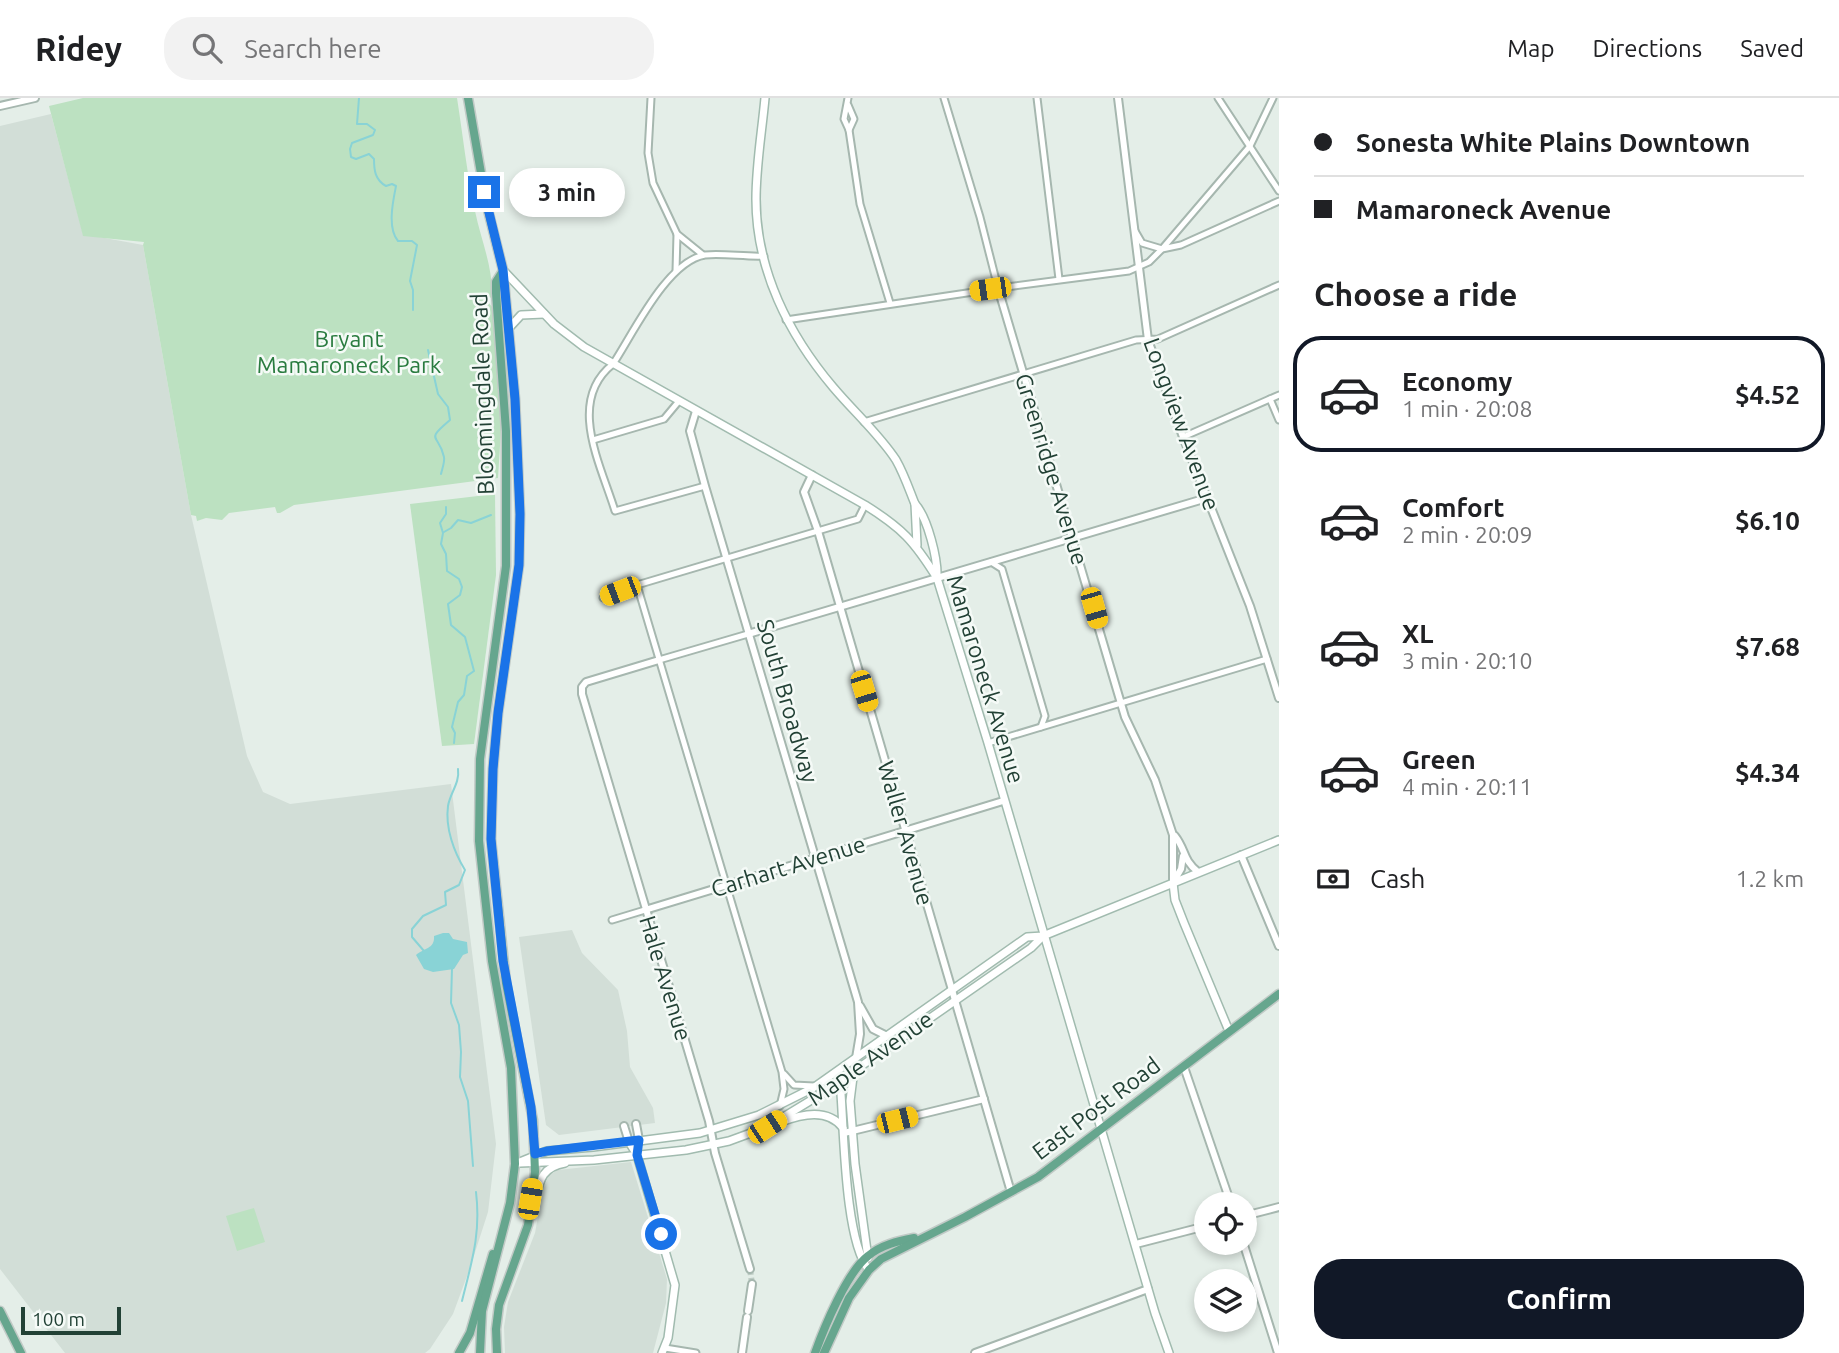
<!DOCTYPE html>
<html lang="en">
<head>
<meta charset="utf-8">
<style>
  :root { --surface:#fff; --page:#f2f2f2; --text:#202124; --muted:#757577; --line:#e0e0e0; --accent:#111827 }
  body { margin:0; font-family:Ubuntu,sans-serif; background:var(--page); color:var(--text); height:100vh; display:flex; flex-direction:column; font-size:26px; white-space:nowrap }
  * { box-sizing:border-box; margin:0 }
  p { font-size:23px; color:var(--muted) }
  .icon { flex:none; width:38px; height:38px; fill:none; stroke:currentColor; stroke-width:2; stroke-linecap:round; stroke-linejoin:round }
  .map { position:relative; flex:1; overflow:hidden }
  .sheet { display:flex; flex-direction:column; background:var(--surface); width:560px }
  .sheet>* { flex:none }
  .hud { display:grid; align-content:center; height:154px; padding:0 35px; background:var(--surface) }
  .controls { position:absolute; left:1194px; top:1094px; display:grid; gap:14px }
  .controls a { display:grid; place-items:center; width:63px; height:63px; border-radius:50%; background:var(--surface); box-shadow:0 4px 10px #0003; font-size:35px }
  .scale { position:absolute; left:21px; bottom:18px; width:100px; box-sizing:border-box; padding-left:7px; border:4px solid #224135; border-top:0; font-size:19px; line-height:24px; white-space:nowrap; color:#224135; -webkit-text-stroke:5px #f5faf7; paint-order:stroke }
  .end { position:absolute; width:32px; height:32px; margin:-16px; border:9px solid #1a73e8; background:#fff; box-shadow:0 0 0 4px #fff }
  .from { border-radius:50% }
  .bubble { position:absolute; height:49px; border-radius:24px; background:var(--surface); box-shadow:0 4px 10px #0003; font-size:23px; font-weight:600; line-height:49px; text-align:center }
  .car { position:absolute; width:21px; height:42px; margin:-21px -10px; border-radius:9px; box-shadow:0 0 5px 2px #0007; background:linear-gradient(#f5c518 24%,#345 0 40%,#f5c518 0 76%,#345 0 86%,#f5c518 0) }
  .hud b { display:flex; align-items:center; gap:24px; height:66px; font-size:26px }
  .hud b+b { border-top:2px solid var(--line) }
  .hud i { width:18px; height:18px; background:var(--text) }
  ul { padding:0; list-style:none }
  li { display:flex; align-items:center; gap:21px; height:116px; margin:0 14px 10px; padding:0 21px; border:4px solid transparent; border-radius:28px }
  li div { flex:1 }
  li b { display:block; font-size:26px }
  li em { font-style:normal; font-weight:600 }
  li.on { border-color:var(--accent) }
  li>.icon { width:63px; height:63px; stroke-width:1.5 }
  h2 { padding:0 35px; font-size:32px; line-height:84px }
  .pay { display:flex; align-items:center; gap:18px; height:77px; padding:0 35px; font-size:26px }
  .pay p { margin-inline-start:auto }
  .cta { display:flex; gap:14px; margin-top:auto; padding:14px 35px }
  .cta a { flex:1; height:80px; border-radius:28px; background:var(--accent); color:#fff; font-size:28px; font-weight:600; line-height:80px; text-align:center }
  header { display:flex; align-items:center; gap:42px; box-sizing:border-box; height:98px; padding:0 35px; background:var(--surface); border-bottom:2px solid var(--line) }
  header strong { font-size:33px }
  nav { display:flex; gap:38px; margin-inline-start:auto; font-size:24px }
  .search { width:490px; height:63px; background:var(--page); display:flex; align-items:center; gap:18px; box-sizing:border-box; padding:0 24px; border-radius:28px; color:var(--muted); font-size:26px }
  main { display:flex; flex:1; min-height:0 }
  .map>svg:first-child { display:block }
  .built { fill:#d2ded7 }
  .green { fill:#bce1c1 }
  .water { fill:#89d3d6 }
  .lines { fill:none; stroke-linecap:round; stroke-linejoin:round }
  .stream { stroke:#89d3d6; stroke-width:2 }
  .tertiary-tunnel { stroke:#bdcbc4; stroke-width:6; stroke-dasharray:6 3; stroke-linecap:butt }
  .minor-casing { stroke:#a6b7af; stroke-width:9 }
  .tertiary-casing { stroke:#a6b7af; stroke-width:10 }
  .secondary-casing { stroke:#a1bbaf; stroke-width:10 }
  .primary-casing { stroke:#c1cac6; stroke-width:11 }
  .minor { stroke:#fff; stroke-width:5 }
  .tertiary { stroke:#fff; stroke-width:6 }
  .secondary { stroke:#fff; stroke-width:7 }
  .primary { stroke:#66a68e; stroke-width:8 }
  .route { stroke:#1a73e8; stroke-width:9 }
  .labels { text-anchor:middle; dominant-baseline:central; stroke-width:5; stroke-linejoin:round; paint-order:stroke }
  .park-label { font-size:23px; fill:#297b3f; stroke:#f5faf7 }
  .street-label { font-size:23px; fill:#224135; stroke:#f5faf7 }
</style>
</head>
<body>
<header>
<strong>Ridey</strong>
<div class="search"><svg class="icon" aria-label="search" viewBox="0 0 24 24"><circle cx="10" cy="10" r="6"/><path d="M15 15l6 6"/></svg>Search here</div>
<nav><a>Map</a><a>Directions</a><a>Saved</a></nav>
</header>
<main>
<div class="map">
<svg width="1279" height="1255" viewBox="0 0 1279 1255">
  <rect width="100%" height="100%" fill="#e4eee8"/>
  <!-- built -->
  <g class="built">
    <path d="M 51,16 L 83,136 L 143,147 L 191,417 L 247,658 L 263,694 L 290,706 L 451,686 L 496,1046 L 488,1114 L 470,1170 L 453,1216 L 430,1251 L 425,1255 L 65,1255 L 0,1171 L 0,28 Z"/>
    <path d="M 572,832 L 582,855 L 618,892 L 627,933 L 630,969 L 653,1010 L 655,1025 L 559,1037 L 546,1027 L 519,839 Z"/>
    <path d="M 631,1064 L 667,1181 L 666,1205 L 653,1255 L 505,1255 L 504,1229 L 508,1204 L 535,1135 L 543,1091 L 549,1077 L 558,1072 Z"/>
  </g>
  <!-- green -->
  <g class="green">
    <path d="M 83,0 L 457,0 C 463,38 467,76 475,113 C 481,142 493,169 492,198 L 487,203 L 493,210 L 501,332 L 498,380 L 294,407 L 280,415 L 277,415 L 275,409 L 229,415 L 222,422 L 206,420 L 197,423 L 196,418 L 191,417 L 143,147 L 144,144 L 83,138 L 49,8 Z"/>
    <path d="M 495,396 L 496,477 L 474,646 L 442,648 L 410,406 Z"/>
    <path d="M 254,1110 L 265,1144 L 237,1153 L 226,1118 Z"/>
  </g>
  <!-- water -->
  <path class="water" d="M 443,835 L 449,835 L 453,841 L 467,844 L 468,855 L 463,857 L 454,871 L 433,874 L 424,871 L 416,857 C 424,850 435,851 434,838 Z"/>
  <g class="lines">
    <!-- stream -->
    <g class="stream">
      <path d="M 359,0 L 357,26 L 367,26 L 375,32 L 373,37 L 352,45 L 350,51 L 351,59 L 356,61 L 369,56 L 374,61 C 374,72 375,82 386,88 L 392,86 L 396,88 C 393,103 387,130 398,143 L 412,143 L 417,147 L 410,183 L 413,192 L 413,212"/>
      <path d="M 428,252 L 438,296 L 448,309 L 450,322 C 424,344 439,335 444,359 C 445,364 442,371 441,376"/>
      <path d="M 446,409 L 446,416 L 440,425 L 443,435 L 441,446 L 446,456 L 447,473 L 459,481 L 462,489 L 460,497 L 448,506 L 451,527 L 465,539 L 474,573 L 467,578 L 464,597 L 458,604 L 452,629 L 455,635 L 454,645"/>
      <path d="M 444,434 L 451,430 L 458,422 L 471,425 L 491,417"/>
      <path d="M 424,853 L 412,839 L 412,831 L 423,818 L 446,807 L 445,794 L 459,787 L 465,772 C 454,754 445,730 448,708 C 450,695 460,685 458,671"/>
      <path d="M 452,870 L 451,905 L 459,927 L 461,954 L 460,979 L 468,1003 L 473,1068"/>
      <path d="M 462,1203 C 472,1163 481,1135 476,1094"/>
    </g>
    <!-- tertiary-tunnel -->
    <path class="tertiary-tunnel" d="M 750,1171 L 752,1186"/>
    <!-- minor casing -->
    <g class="minor-casing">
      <g id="minor">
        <path d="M 651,0 L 648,55 L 653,85 L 677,136 L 703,157"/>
        <path d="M 848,0 L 844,21 L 849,32 L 860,106 L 890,205"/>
        <path d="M 944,0 L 980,119 L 998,190"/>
        <path d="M 1037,0 L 1059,181"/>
        <path d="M 1218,0 L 1279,93"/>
        <path d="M 848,7 L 854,21 L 849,32"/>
        <path d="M 1135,133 L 1142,145 L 1162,151 L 1250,48 L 1273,0"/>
        <path d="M 676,173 L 677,136"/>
        <path d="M 786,222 L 1007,189 L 1129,173 L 1149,164 L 1162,151 L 1181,147 L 1279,103"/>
        <path d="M 1270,301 L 1279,322"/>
        <path d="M 864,324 L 1136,242 L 1158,241 L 1279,187"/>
        <path d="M 1183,339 L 1279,297"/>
        <path d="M 593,342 L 664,321 L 679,303"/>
        <path d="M 705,388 L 615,413 C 601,367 566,303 613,266 C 633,236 667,163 705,157 C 723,155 745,159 764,158"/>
        <path d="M 991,464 L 1002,471 L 1045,618 L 1041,629"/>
        <path d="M 637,487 L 782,974 L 784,991 L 780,1008"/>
        <path d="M 603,500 L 637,487 L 858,421 L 865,407"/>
        <path d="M 659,562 L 748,536"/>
        <path d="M 988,645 L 1267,561"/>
        <path d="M 612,822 L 645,812"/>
        <path d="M 784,976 L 794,987 L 814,988"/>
        <path d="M 665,1250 L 696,1255"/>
      </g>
    </g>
    <!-- tertiary casing -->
    <g class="tertiary-casing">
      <g id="tertiary">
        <path d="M 1118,0 L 1148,242 L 1183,339 L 1250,508 L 1279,600"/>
        <path d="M 0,8 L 35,0"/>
        <path d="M 998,190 L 1125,619 L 1155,682 L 1173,737 L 1173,785"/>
        <path d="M 696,313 L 690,333 L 705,388 L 858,904 L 860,936 L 856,960"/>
        <path d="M 812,377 L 804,394 L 818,433 L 1011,1094"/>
        <path d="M 748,536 L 1207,400"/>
        <path d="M 659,562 L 586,584 L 582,589 L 582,596 L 709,1023 L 715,1055 L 750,1171"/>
        <path d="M 1175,738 C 1186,752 1182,761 1198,774"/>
        <path d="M 1241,757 L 1279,848"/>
        <path d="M 1174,783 L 1181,771 L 1183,758"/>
        <path d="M 645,812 L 1003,703"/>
        <path d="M 860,908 L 873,931 L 887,938"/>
        <path d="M 1184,969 L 1231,1106"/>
        <path d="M 636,1026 L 639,1042"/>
        <path d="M 624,1028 L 629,1044"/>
        <path d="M 844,1035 L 984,1001"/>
        <path d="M 1244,1118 L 1279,1109"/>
        <path d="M 1243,1144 L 1278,1255"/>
        <path d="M 1136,1146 L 1206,1128"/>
        <path d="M 748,1213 L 752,1186"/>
        <path d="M 742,1255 L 747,1219"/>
        <path d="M 975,1255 L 1148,1191"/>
      </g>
    </g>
    <!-- secondary casing -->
    <g class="secondary-casing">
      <g id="secondary">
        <path d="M 765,0 C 762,33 756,67 756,101 C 756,172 789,237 833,289 C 854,314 879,336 896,362 C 904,376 909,391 915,406 C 928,420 938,462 937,480"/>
        <path d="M 503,172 L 554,226 L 584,249 L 865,407 C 902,430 914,443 937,480 L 988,645 L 1155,1215 L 1169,1255"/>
        <path d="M 509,230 L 521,217 L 544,216"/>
        <path d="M 915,406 L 917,447"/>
        <path d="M 1173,785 L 1175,802 L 1184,825 L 1229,933"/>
        <path d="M 854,971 L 850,1003 L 855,1066 L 868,1160"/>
        <path d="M 846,978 L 841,996 C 844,1035 845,1144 869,1172"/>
        <path d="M 781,1024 C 802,1016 828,1010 843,1030"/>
        <path d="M 629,1044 L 637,1057 L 675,1187 L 668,1240 L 662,1255"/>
        <path d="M 520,1065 L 594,1062 L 686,1052 L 729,1043 L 767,1029 L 818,998 L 1031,850 L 1043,838"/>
        <path d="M 515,1066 L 547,1053 L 593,1049 L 700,1035 L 759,1017 L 813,990 L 1027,839 L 1043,838 L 1279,742"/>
        <path d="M 533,1111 C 540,1088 537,1070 565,1065"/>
      </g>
    </g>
    <!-- primary casing -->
    <g class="primary-casing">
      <g id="primary">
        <path d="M 468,0 L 486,104 L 503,172 L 515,301 L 520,416 L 519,467 L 498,615 L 493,671 L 491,741 L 506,885 L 533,1022 L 535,1074 L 528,1127 L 499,1207 L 496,1231 L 497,1255"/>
        <path d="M 0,1213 L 21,1255"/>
        <path d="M 459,1255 L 470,1235 L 493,1156"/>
        <path d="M 480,1255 L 482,1213 L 510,1105 L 515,1066 L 511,970 L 492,863 L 479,743 L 480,661 L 506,468 L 506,333 L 496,195 L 496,184 L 503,173"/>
        <path d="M 815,1255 C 824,1230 847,1174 868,1158 C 881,1147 898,1143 914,1140"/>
        <path d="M 824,1255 L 849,1200 L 869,1172 L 881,1161 L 965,1119 L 1038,1079 L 1279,896"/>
      </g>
    </g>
    <!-- minor -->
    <use href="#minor" class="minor"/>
    <!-- tertiary -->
    <use href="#tertiary" class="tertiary"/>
    <!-- secondary -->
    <use href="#secondary" class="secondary"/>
    <!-- primary -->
    <use href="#primary" class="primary"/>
  </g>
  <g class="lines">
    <!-- route -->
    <path class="route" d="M 484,94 L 503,172 L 515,301 L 520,416 L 519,467 L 498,615 L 493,671 L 491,741 L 503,863 L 531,1009 L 535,1056 L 547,1053 L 639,1042 L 637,1057 L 661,1136"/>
  </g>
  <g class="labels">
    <!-- park labels -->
    <g class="park-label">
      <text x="349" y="240">Bryant<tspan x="349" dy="26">Mamaroneck Park</tspan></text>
    </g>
    <!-- street labels -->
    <g class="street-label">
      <text transform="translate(482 296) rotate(-92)">Bloomingdale Road</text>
      <text transform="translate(1182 326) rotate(70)">Longview Avenue</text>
      <text transform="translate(1052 371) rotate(73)">Greenridge Avenue</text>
      <text transform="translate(986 581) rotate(73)">Mamaroneck Avenue</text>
      <text transform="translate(788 603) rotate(74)">South Broadway</text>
      <text transform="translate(906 735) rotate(74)">Waller Avenue</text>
      <text transform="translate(788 768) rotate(-17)">Carhart Avenue</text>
      <text transform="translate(666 880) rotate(73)">Hale Avenue</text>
      <text transform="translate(870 960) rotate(-35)">Maple Avenue</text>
      <text transform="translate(1096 1010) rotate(-37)">East Post Road</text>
    </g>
  </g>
</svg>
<div class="controls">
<a><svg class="icon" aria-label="locate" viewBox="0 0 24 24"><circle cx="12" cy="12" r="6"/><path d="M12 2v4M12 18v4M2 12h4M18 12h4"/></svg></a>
<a><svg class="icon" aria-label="layers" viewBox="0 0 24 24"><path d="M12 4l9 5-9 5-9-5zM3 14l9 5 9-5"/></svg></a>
</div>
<div class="scale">100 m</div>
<i class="end from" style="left:661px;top:1136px"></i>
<i class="end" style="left:484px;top:94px"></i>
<div class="bubble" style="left:509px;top:70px;width:116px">3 min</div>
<i class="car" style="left:990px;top:191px;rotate:262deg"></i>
<i class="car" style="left:620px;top:493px;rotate:249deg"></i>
<i class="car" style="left:1094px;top:510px;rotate:164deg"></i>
<i class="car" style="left:864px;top:593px;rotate:163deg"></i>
<i class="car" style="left:897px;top:1022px;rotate:76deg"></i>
<i class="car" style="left:767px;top:1029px;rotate:57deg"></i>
<i class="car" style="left:530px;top:1101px;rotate:9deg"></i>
</div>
<section class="sheet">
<div class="hud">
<b><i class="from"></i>Sonesta White Plains Downtown</b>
<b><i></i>Mamaroneck Avenue</b>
</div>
<h2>Choose a ride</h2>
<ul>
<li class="on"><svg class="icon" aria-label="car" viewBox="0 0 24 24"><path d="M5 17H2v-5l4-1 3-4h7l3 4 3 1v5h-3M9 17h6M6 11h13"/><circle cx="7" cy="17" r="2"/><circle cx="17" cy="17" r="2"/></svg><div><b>Economy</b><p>1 min · 20:08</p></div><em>$4.52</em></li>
<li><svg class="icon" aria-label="car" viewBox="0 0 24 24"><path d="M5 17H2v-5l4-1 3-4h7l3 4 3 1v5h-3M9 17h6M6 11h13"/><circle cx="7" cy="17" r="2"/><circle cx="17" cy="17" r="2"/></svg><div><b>Comfort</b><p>2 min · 20:09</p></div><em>$6.10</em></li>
<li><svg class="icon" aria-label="car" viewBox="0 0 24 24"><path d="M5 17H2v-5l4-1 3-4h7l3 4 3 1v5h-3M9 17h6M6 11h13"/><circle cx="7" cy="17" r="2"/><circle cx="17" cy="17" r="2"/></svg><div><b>XL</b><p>3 min · 20:10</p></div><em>$7.68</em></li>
<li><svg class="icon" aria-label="car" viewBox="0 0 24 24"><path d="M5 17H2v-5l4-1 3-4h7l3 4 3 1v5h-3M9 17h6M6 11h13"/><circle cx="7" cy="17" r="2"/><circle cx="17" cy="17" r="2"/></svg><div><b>Green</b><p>4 min · 20:11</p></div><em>$4.34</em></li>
</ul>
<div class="pay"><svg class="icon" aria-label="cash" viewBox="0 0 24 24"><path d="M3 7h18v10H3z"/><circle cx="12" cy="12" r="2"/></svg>Cash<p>1.2 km</p></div>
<div class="cta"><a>Confirm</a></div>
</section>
</main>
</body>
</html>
